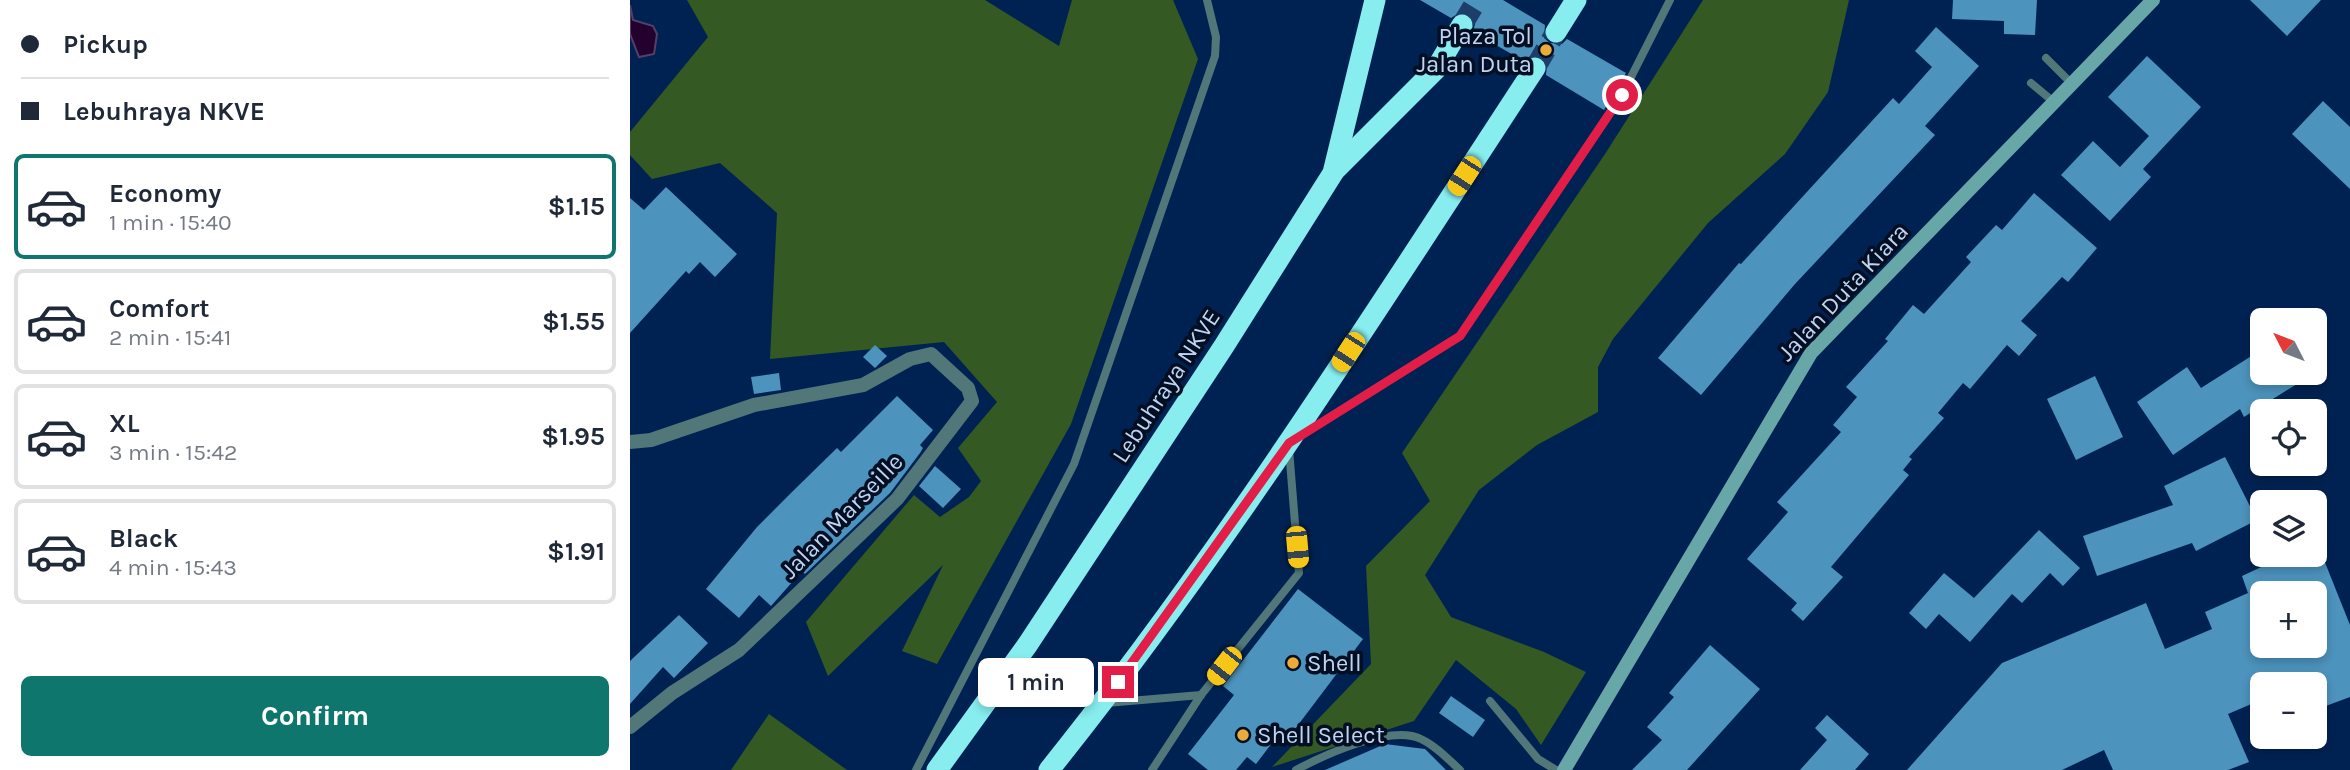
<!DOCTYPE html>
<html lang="en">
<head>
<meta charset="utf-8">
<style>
  :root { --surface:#fff; --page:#f6f6f7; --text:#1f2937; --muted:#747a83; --line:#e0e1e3; --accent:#0f766e }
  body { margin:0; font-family:Karla,sans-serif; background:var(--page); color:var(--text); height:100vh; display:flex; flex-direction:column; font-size:26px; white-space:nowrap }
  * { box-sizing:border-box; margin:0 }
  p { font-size:23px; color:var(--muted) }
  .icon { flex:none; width:38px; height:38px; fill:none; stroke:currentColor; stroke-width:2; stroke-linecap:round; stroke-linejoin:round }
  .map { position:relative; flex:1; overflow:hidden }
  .drawer { display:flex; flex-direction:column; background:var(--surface); width:630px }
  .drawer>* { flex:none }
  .banner { display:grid; align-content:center; height:154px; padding:0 21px; background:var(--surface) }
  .needle { width:46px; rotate:312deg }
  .controls { position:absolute; left:1620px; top:308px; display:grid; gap:14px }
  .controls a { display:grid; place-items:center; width:77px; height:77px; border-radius:10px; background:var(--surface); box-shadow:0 4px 10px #0003; font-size:35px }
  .end { position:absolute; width:32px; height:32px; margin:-16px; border:9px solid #e11d48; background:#fff; box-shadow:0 0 0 4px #fff }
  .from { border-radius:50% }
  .bubble { position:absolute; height:49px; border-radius:10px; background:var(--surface); box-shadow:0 4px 10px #0003; font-size:23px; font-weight:700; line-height:49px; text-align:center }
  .car { position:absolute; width:21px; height:42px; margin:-21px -10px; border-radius:9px; box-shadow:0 0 5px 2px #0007; background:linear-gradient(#f5c518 24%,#345 0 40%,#f5c518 0 76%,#345 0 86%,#f5c518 0) }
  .banner b { display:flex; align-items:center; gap:24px; height:66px; font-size:26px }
  .banner b+b { border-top:2px solid var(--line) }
  .banner i { width:18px; height:18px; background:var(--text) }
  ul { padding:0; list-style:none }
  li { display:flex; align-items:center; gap:21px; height:105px; margin:0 14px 10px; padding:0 7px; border:4px solid var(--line); border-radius:10px }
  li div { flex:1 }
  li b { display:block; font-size:26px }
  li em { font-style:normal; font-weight:700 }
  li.current { border-color:var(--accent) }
  li>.icon { width:63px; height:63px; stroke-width:1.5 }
  .cta { display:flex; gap:14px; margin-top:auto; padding:14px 21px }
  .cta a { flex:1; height:80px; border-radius:10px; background:var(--accent); color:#fff; font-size:28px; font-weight:700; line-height:80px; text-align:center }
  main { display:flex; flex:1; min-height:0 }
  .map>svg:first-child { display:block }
  .green { fill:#345923 }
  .water { fill:#23002e; stroke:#524069; stroke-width:2 }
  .building { fill:#4c93bd; fill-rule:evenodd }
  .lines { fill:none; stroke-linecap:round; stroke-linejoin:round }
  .motorway-tunnel { stroke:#1d3d6a; stroke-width:21; stroke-dasharray:21 10; stroke-linecap:butt }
  .service { stroke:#517778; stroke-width:8 }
  .minor { stroke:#517778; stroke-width:14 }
  .secondary { stroke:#68a7a8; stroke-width:14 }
  .motorway { stroke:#87edee; stroke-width:21 }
  .route { stroke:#e11d48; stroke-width:9 }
  .poi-dot { fill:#ebaa39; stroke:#020e22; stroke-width:2.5 }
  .labels { text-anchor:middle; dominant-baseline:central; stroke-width:7; stroke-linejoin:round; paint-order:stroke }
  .poi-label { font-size:24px; fill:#bfd4f2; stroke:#020e22; text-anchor:start }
  .street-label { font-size:24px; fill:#bfd4f2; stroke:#020e22 }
</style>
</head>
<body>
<main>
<section class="drawer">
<div class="banner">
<b><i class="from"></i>Pickup</b>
<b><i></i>Lebuhraya NKVE</b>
</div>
<ul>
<li class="current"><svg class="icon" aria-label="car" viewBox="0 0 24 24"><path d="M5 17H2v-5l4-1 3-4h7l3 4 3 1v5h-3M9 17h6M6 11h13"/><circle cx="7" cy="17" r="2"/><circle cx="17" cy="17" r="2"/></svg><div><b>Economy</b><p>1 min · 15:40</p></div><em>$1.15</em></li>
<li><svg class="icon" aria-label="car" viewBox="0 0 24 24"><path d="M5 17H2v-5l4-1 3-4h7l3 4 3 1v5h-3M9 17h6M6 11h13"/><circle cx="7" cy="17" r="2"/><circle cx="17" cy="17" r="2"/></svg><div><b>Comfort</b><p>2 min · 15:41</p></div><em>$1.55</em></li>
<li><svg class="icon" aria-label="car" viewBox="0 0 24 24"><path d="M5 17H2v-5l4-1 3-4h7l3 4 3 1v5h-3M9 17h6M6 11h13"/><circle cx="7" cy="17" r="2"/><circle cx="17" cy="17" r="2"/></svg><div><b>XL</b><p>3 min · 15:42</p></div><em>$1.95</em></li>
<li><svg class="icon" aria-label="car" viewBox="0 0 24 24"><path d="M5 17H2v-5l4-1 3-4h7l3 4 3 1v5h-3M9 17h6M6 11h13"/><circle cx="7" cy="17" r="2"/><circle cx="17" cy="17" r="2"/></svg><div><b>Black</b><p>4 min · 15:43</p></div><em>$1.91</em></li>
</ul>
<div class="cta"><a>Confirm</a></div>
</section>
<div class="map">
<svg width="1720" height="770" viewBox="0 0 1720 770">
  <rect width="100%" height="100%" fill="#002252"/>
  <!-- green -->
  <g class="green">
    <path d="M 57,0 L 355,0 L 429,46 L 442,0 L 543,0 L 568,59 L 441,424 L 307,664 L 272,651 L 313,565 L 198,676 L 176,622 L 284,495 L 310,517 L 339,497 L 351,481 L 328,448 L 367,402 L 314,342 L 140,359 L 147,213 L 90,163 L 22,179 L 0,155 L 0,132 L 78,37 Z"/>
    <path d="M 1073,0 L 1219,0 L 1198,92 L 1155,154 L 1078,223 L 983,339 L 968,367 L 968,412 L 907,445 L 849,490 L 795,575 L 821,617 L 914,652 L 956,672 L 911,745 L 886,709 L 826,660 L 784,721 L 642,767 L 741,664 L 736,566 L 800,501 L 772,453 L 975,154 Z"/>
    <path d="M 139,714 L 217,770 L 101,770 Z"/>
  </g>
  <!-- water -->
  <path class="water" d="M 0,5 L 3,20 L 23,26 L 27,34 L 24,54 L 9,57 L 0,34 Z"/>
  <!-- building -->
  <g class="building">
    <path d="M 790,0 L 873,0 L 915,25 L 914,38 L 920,43 L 932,44 L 937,39 L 996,73 L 974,110 L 916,75 L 917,63 L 912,57 L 900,56 L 894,61 L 843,32 L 845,24 L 839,14 L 831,12 L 821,18 Z"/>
    <path d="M 1323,0 L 1407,0 L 1405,35 L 1374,34 L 1374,21 L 1322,19 Z"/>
    <path d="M 1620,0 L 1691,0 L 1657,36 Z"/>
    <path d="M 1306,27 L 1349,66 L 1295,126 L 1305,135 L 1165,284 L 1071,395 L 1028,358 L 1109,263 L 1111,264 L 1263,98 L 1269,104 L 1302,67 L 1285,51 Z"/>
    <path d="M 1517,56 L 1571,107 L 1513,169 L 1521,177 L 1480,221 L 1431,175 L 1463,141 L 1490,167 L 1519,136 L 1478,97 Z"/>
    <path d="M 1693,101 L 1720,127 L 1720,189 L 1662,134 Z"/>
    <path d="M 36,187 L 107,254 L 85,277 L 70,262 L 59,274 L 56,271 L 0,333 L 0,198 L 14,210 Z"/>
    <path d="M 1404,193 L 1467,248 L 1438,282 L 1432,277 L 1391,321 L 1407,335 L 1389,356 L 1377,345 L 1340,389 L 1333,383 L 1308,413 L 1314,418 L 1279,457 L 1282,459 L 1273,470 L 1279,475 L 1201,567 L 1213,577 L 1173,621 L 1161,610 L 1167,603 L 1117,559 L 1158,512 L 1147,502 L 1211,432 L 1203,425 L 1227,397 L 1216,387 L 1258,341 L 1255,339 L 1283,305 L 1294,314 L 1341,262 L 1336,257 L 1366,225 L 1372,230 Z"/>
    <path d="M 245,345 L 257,356 L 245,368 L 233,357 Z"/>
    <path d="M 1623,355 L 1627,362 L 1633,358 L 1633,373 L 1660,373 L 1667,384 L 1614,417 L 1610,409 L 1543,455 L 1507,402 L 1557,367 L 1571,388 Z"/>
    <path d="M 149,373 L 151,390 L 124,394 L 121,377 Z"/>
    <path d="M 1465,376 L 1493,437 L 1446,460 L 1417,399 Z"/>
    <path d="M 267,396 L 303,430 L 290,445 L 293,448 L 290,453 L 260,493 L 175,574 L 172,571 L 141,606 L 129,595 L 109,618 L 76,589 L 127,527 L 163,491 L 207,448 L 211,452 Z"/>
    <path d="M 1595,457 L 1627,520 L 1566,551 L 1562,543 L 1467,576 L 1453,536 L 1543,505 L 1534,486 Z"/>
    <path d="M 305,466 L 331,489 L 313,508 L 289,486 Z"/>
    <path d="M 1409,530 L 1450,568 L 1433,586 L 1420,573 L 1392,603 L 1382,594 L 1340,642 L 1309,614 L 1296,629 L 1279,613 L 1314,573 L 1344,598 Z"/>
    <path d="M 1657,555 L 1692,555 L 1720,625 L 1720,697 L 1685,710 L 1685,684 L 1633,684 L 1633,699 L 1598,714 L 1619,762 L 1598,770 L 1483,770 L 1474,750 L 1432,770 L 1277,770 L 1372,663 L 1516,603 L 1535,649 L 1582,629 L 1575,612 L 1618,593 L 1612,576 ZM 1633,593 L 1685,593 L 1685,646 L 1633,646 Z"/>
    <path d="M 668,589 L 733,639 L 659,737 L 651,731 L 626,764 L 617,757 L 606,770 L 578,770 L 558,754 L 604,695 L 593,686 Z"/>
    <path d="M 49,615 L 78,643 L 44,678 L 33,667 L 0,704 L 0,661 Z"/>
    <path d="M 1080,645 L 1130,689 L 1057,770 L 1002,770 L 1032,740 L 1017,727 L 1044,697 L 1039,693 Z"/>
    <path d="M 821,696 L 855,720 L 843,737 L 809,713 Z"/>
    <path d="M 1197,715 L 1239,754 L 1225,770 L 1170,770 L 1197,740 L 1185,728 Z"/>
    <path d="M 755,744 L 795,749 L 816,770 L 695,770 Z"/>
  </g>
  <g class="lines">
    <!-- motorway-tunnel -->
    <g class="motorway-tunnel">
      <path d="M 832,25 L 847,0"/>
      <path d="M 905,68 L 926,32"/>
    </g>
    <!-- service -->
    <g class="service">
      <path d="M 1416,58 L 1443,85"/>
      <path d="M 1401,83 L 1425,103"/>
      <path d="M 673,434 L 830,336 L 992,95 L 1040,0"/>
      <path d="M 860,701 L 908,759 L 926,770"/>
      <path d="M 476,703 L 571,695"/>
      <path d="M 286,770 L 444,464 L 585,56 L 586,37 L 577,0"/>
      <path d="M 522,770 L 571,695 L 669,573 L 659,449"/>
      <path d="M 666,770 C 694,755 761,724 791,739 C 806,746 818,759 830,770"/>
    </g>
    <!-- minor -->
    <path class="minor" d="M 0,442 L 21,440 L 124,405 L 233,385 L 280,359 L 301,354 L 338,388 L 342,401 L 267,499 L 109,650 L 42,693 L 0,727"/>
    <!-- secondary -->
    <path class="secondary" d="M 934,770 L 1181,353 L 1523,0"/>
    <!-- motorway -->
    <g class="motorway">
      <path d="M 926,32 L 946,0"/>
      <path d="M 704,171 L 806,69 L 832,25"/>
      <path d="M 307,770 L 398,644 L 594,346 L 703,173 L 745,0"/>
      <path d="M 419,770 C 597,548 749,306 905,68"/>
    </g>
  </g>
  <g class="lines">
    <!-- route -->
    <path class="route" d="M 488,682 L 659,443 L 830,336 L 992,95"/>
  </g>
  <!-- markers -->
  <g class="poi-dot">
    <circle cx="916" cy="50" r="7"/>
    <circle cx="663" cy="663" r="7"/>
    <circle cx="613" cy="735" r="7"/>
  </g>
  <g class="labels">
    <!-- poi labels -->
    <g class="poi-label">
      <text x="902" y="36" text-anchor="end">Plaza Tol<tspan x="902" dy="28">Jalan Duta</tspan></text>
      <text x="677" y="663">Shell</text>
      <text x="627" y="735">Shell Select</text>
    </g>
    <!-- street labels -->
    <g class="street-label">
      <text transform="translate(1213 292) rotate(-47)">Jalan Duta Kiara</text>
      <text transform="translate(536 386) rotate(-57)">Lebuhraya NKVE</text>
      <text transform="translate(212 516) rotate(-46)">Jalan Marseille</text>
    </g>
  </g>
</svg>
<div class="controls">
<a><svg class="needle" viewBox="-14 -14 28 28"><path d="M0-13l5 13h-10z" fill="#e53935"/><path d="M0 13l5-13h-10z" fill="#747a83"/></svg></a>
<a><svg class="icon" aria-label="locate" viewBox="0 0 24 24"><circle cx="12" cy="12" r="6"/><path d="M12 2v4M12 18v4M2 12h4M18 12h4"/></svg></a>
<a><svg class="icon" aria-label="layers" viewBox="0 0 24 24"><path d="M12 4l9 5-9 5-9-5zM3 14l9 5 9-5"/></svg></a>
<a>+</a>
<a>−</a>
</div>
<i class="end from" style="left:992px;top:95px"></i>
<i class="end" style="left:488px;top:682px"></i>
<div class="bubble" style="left:348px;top:658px;width:116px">1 min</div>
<i class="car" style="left:834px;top:176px;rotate:213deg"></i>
<i class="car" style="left:718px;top:352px;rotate:213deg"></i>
<i class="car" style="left:667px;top:547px;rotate:175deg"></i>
<i class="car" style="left:594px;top:666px;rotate:218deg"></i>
</div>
</main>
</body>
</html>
